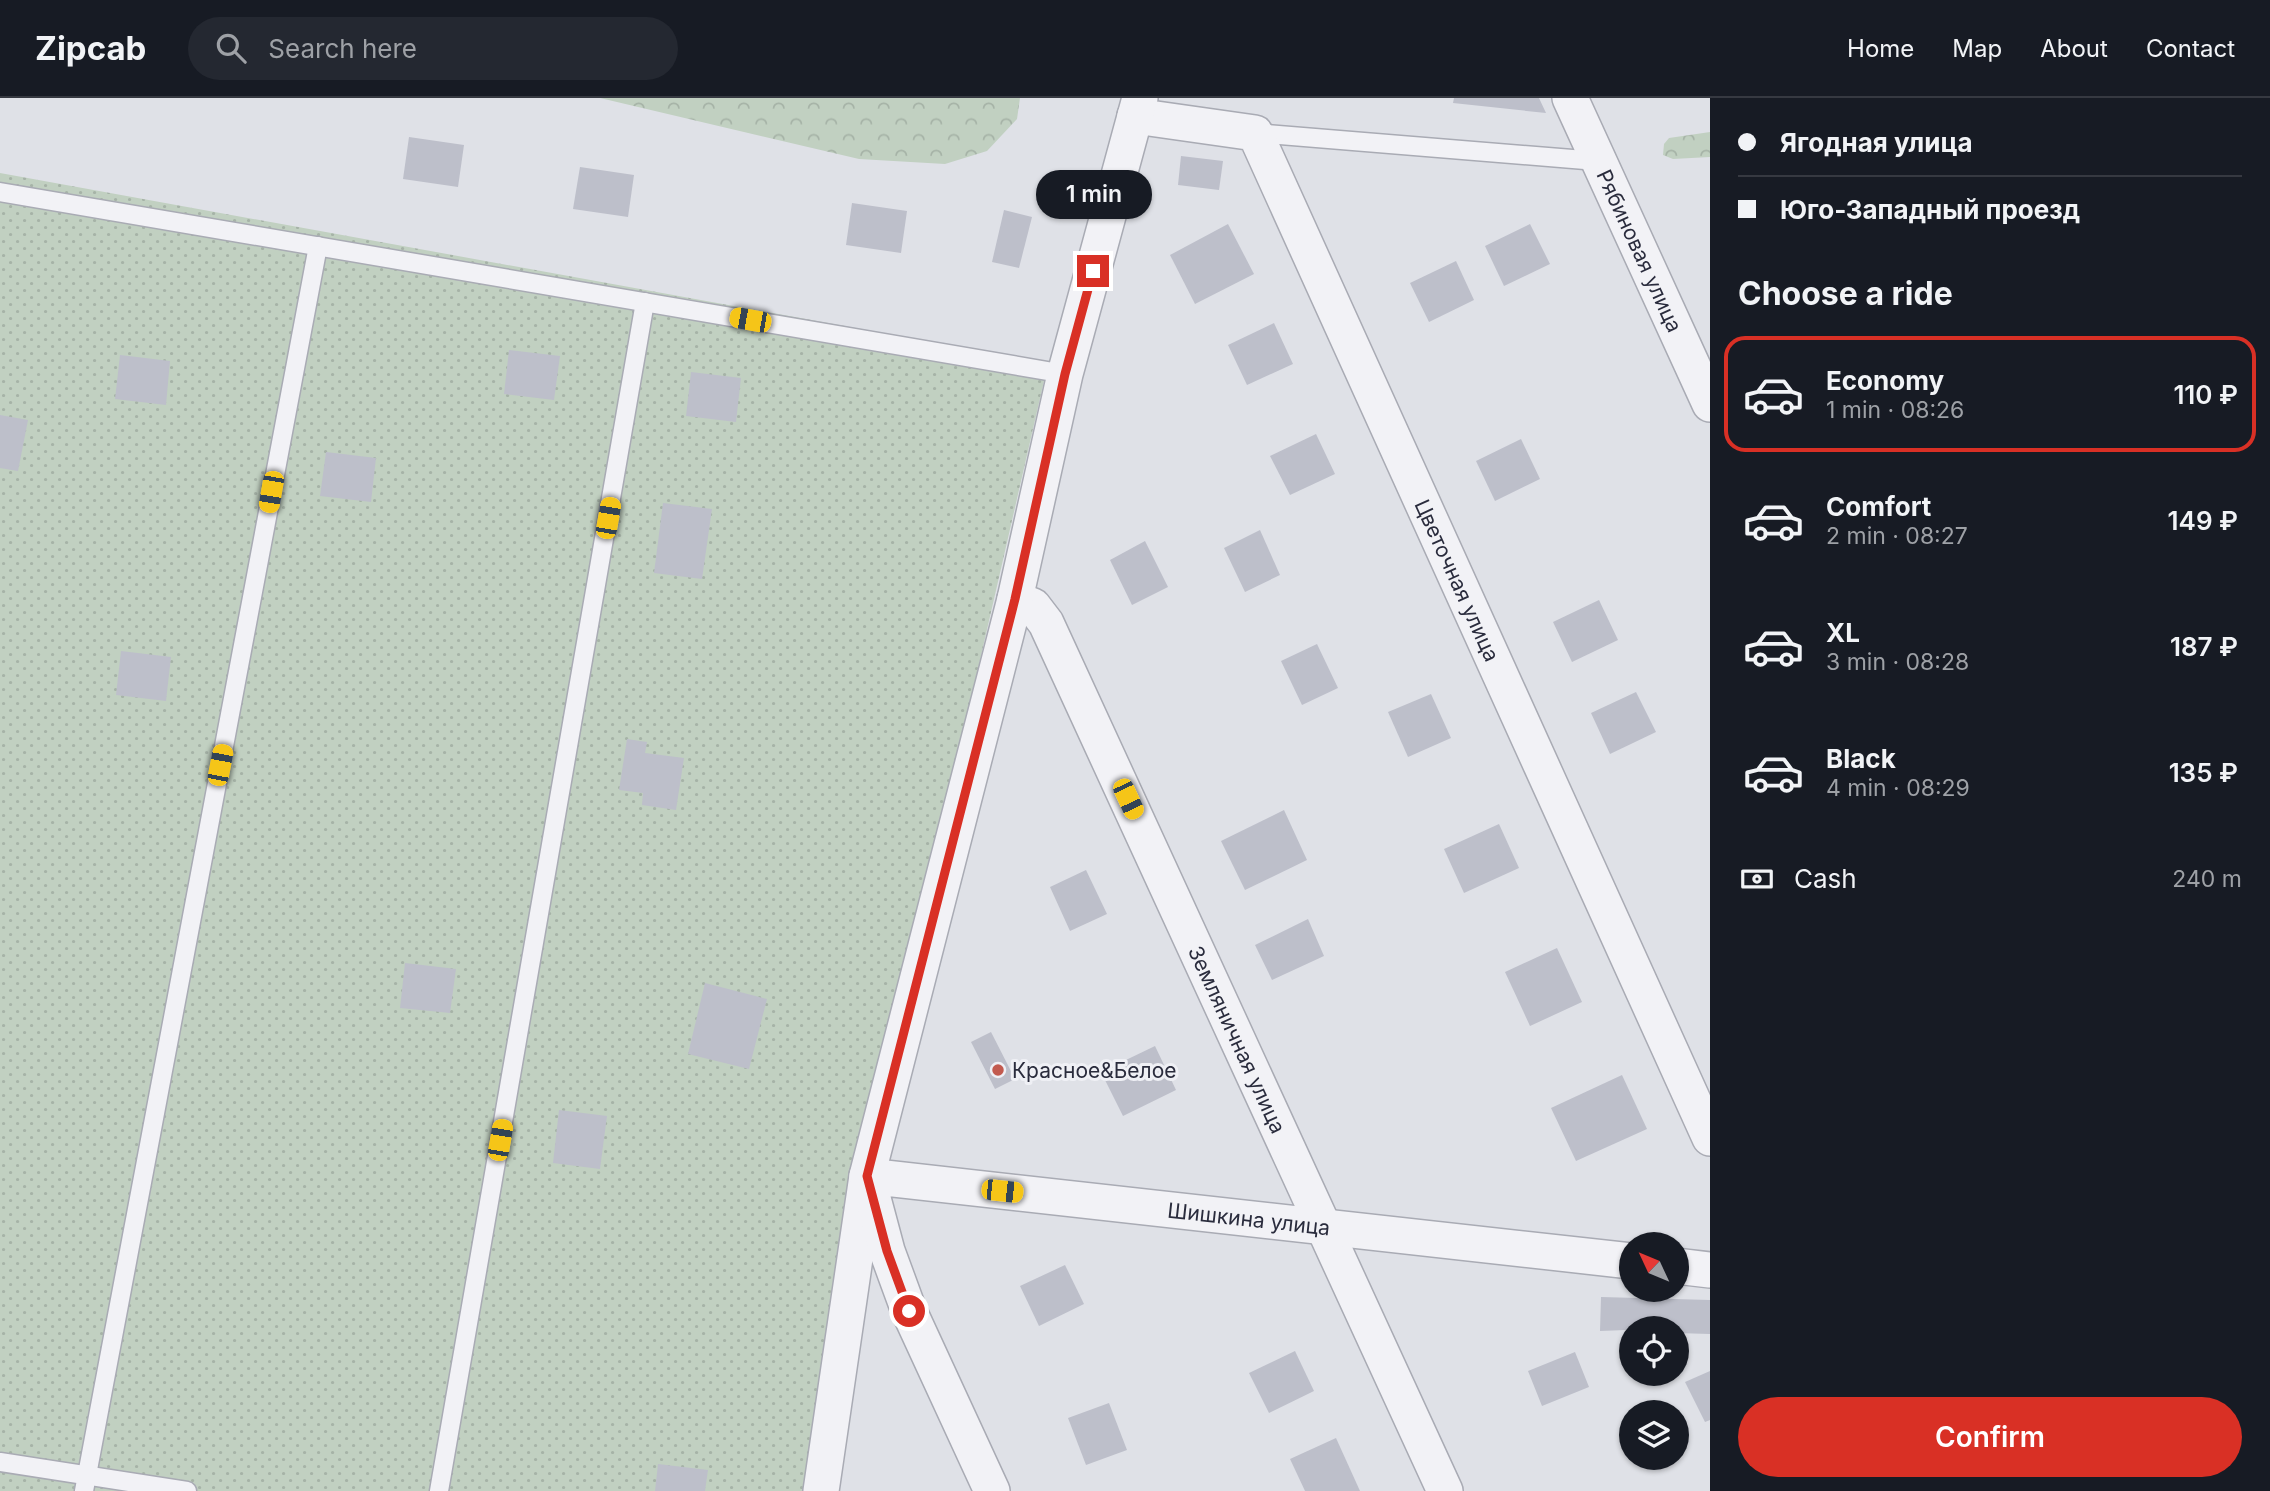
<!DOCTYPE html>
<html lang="en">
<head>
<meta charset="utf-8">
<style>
  :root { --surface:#171b24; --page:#242831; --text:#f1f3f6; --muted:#9ea1a6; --line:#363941; --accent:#d93025 }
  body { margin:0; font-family:Inter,sans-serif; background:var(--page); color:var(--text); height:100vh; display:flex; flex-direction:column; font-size:26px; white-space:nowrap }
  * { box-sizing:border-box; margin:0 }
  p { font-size:23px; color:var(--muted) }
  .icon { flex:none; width:38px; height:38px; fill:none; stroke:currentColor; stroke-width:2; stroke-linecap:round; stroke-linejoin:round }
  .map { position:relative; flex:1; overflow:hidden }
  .panel { display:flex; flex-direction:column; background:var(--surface); width:560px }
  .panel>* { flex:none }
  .top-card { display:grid; align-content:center; height:154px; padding:0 28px; background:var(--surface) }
  .needle { width:46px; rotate:314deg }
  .fabs { position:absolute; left:1619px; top:1134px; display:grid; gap:14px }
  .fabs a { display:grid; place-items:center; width:70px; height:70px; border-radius:50%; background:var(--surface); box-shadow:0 2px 5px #0004; font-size:35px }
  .end { position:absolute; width:32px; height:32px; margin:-16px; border:9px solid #d93025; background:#fff; box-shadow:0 0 0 4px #fff }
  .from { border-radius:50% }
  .bubble { position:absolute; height:49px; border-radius:24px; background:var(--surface); box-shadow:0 2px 5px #0004; font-size:23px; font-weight:600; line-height:49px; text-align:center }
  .car { position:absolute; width:21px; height:42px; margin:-21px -10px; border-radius:9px; box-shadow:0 0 5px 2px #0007; background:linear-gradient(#f5c518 24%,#345 0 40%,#f5c518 0 76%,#345 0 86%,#f5c518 0) }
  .top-card b { display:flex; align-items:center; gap:24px; height:66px; font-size:26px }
  .top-card b+b { border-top:2px solid var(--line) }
  .top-card i { width:18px; height:18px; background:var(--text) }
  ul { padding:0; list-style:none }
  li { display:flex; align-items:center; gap:21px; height:116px; margin:0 14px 10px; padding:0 14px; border:4px solid transparent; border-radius:21px }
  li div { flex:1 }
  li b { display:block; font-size:26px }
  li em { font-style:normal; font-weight:600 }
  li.active { border-color:var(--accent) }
  li>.icon { width:63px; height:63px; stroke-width:1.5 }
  h2 { padding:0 28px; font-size:32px; line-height:84px }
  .pay { display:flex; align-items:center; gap:18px; height:77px; padding:0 28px; font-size:26px }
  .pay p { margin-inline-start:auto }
  .cta { display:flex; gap:14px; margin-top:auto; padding:14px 28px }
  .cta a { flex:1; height:80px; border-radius:42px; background:var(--accent); color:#fff; font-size:28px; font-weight:600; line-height:80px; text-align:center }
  header { display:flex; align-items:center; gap:42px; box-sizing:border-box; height:98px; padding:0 35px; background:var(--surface); border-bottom:2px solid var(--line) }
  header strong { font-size:33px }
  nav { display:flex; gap:38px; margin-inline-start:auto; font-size:24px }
  .search { width:490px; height:63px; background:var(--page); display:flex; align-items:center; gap:18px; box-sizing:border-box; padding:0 24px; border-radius:38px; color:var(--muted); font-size:26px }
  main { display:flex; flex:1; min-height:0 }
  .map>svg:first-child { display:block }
  .grass { fill:url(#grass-dots) }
  .forest { fill:url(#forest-crowns) }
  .building { fill:#bdbfca }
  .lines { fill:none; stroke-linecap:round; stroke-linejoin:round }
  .service-casing { stroke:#a9abb4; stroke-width:21 }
  .minor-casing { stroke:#a9abb4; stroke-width:38 }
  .service { stroke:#f2f2f6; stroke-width:18 }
  .minor { stroke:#f2f2f6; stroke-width:35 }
  .route { stroke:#d93025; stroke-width:9 }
  .poi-dot { fill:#c25a4f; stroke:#eff0f5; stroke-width:2.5 }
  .labels { text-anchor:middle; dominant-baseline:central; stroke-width:6; stroke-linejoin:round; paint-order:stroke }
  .street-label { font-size:21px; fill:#2a2c3d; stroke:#eff0f5 }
  .poi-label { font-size:21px; fill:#2a2c3d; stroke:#eff0f5; text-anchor:start }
</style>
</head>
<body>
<header>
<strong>Zipcab</strong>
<div class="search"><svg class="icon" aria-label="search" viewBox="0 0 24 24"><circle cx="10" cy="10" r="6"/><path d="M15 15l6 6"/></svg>Search here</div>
<nav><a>Home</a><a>Map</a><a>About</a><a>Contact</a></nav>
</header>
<main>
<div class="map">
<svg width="1710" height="1393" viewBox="0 0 1710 1393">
  <defs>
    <pattern id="grass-dots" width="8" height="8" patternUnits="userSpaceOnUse" patternTransform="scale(1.75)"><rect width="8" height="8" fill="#c1d0c1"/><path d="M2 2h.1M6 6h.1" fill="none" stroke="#a6b3a7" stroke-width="1.8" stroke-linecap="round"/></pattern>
    <pattern id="forest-crowns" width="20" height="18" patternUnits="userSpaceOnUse" patternTransform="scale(1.75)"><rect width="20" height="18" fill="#c1d0c1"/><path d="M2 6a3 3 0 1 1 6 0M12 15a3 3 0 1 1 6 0" fill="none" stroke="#a6b3a7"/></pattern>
  </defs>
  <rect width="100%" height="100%" fill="#dfe1e7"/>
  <!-- grass -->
  <path class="grass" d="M 0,75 L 1032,262 L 1043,275 L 1044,283 L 861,1081 L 819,1393 L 0,1393 Z"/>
  <!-- forest -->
  <g class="forest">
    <path d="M 600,0 L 1020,0 L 1017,21 L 987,53 L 945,66 L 859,61 Z"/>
    <path d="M 1710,34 L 1710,59 L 1673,61 L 1663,57 L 1664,46 L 1669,40 Z"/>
  </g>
  <!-- building -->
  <g class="building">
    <path d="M 1454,0 L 1539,0 L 1546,15 L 1453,5 Z"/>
    <path d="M 409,39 L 464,47 L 458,89 L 403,81 Z"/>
    <path d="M 1181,58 L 1223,63 L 1219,92 L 1178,87 Z"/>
    <path d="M 580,69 L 634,77 L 628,119 L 573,111 Z"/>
    <path d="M 852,105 L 907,113 L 901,155 L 846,147 Z"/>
    <path d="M 1004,112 L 1032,119 L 1019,170 L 992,164 Z"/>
    <path d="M 1228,126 L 1254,176 L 1195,206 L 1170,157 Z"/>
    <path d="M 1530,126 L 1550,166 L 1504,188 L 1485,148 Z"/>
    <path d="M 1456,163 L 1474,202 L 1429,224 L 1410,185 Z"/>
    <path d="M 1274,225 L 1293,266 L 1247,287 L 1228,247 Z"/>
    <path d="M 509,252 L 560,258 L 554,302 L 504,296 Z"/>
    <path d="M 120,257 L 170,263 L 166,307 L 115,301 Z"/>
    <path d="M 691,274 L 741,280 L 736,324 L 686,318 Z"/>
    <path d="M 0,317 L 28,322 L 18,373 L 0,370 Z"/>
    <path d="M 1316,336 L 1335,376 L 1290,397 L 1270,358 Z"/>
    <path d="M 1521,341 L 1540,381 L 1495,403 L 1476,363 Z"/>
    <path d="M 326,354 L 376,360 L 371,404 L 320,398 Z"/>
    <path d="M 663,405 L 712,411 L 702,481 L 654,475 Z"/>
    <path d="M 1260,432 L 1280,477 L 1245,494 L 1224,450 Z"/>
    <path d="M 1145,443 L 1168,489 L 1132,507 L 1110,462 Z"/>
    <path d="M 1599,502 L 1618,542 L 1572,564 L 1553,524 Z"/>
    <path d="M 1317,546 L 1338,590 L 1302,607 L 1281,563 Z"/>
    <path d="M 121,553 L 171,559 L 166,603 L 116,597 Z"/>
    <path d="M 1636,594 L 1656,634 L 1610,656 L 1591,615 Z"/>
    <path d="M 1431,596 L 1451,640 L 1408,659 L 1388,614 Z"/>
    <path d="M 627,641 L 647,644 L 645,655 L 684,660 L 676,712 L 642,707 L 643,695 L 619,692 Z"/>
    <path d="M 1284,712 L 1307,762 L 1245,792 L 1221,743 Z"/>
    <path d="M 1499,726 L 1519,770 L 1464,795 L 1444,751 Z"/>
    <path d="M 1086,772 L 1107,816 L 1070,833 L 1050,789 Z"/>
    <path d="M 1308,821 L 1324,858 L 1272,882 L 1255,847 Z"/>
    <path d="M 1557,850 L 1582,904 L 1530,928 L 1505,874 Z"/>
    <path d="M 405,865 L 456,871 L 450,915 L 400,910 Z"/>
    <path d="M 705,885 L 767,901 L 749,971 L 688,956 Z"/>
    <path d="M 991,934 L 1015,981 L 995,991 L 971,944 Z"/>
    <path d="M 1155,948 L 1176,992 L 1123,1018 L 1101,974 Z"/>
    <path d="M 1622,977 L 1647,1031 L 1576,1063 L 1551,1010 Z"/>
    <path d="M 559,1012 L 607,1018 L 600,1071 L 553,1065 Z"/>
    <path d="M 1065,1167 L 1084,1206 L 1039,1228 L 1020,1188 Z"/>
    <path d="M 1601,1199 L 1710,1202 L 1710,1236 L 1676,1235 L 1676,1230 L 1600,1233 Z"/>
    <path d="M 1295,1253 L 1314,1293 L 1269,1315 L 1249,1275 Z"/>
    <path d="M 1575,1254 L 1589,1289 L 1542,1308 L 1528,1273 Z"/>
    <path d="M 1710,1273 L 1710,1322 L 1705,1324 L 1685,1284 Z"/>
    <path d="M 1109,1305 L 1127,1352 L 1086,1367 L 1068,1320 Z"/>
    <path d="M 1336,1340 L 1360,1393 L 1305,1393 L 1290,1361 Z"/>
    <path d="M 658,1366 L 708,1372 L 705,1393 L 655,1393 Z"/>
  </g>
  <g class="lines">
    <!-- service casing -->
    <g class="service-casing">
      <g id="service">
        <path d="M 1255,35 L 1597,63"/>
        <path d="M 0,94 L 1065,276"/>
        <path d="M 0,1364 L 187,1393"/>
        <path d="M 84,1393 L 318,148"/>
        <path d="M 439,1393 L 645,204"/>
      </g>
    </g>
    <!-- minor casing -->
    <g class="minor-casing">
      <g id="minor">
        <path id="s1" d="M 1570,0 L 1710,306"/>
        <path id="s2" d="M 1135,18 L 1255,35 L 1710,1040"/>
        <path id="s3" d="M 1015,501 L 1033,508 L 1046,525 L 1445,1393"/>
        <path d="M 1676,1168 L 1710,1172"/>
        <path d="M 821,1393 L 867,1078 L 1015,501 L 1065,276 L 1140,0"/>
        <path id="s4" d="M 992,1393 L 909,1213 L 887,1153 L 867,1078 L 1631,1163"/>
      </g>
    </g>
    <!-- service -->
    <use href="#service" class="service"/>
    <!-- minor -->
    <use href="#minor" class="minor"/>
  </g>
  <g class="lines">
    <!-- route -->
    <path class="route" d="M 909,1213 L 887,1153 L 867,1078 L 1015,501 L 1065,276 L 1093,173"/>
  </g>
  <!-- markers -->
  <circle class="poi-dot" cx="998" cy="972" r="7"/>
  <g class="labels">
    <!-- street labels -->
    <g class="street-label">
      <text stroke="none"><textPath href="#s1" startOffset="168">Рябиновая улица</textPath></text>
      <text stroke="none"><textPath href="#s2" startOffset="612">Цветочная улица</textPath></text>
      <text stroke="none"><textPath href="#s3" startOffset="499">Земляничная улица</textPath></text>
      <text stroke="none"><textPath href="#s4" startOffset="724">Шишкина улица</textPath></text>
    </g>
    <!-- poi labels -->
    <g class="poi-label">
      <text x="1012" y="972">Красное&amp;Белое</text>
    </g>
  </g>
</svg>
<div class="fabs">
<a><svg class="needle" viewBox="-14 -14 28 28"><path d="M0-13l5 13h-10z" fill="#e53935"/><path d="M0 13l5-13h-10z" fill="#9ea1a6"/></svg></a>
<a><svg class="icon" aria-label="locate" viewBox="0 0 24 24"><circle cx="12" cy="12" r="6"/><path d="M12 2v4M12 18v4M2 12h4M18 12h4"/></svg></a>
<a><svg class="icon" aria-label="layers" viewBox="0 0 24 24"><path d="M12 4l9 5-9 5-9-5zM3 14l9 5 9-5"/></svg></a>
</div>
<i class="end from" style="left:909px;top:1213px"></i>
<i class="end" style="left:1093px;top:173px"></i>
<div class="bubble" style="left:1036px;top:72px;width:116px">1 min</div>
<i class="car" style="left:750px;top:222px;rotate:280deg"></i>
<i class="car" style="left:271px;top:394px;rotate:190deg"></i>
<i class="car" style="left:608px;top:420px;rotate:10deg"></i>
<i class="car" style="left:220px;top:667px;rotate:11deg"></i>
<i class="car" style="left:1128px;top:701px;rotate:155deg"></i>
<i class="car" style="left:500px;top:1042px;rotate:10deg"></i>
<i class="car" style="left:1002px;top:1093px;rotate:96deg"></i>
</div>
<section class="panel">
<div class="top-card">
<b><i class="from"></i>Ягодная улица</b>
<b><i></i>Юго-Западный проезд</b>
</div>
<h2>Choose a ride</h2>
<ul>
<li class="active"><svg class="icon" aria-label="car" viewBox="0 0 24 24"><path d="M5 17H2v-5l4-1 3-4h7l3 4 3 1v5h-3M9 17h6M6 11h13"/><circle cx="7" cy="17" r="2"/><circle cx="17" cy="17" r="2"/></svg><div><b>Economy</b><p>1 min · 08:26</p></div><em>110 ₽</em></li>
<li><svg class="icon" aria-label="car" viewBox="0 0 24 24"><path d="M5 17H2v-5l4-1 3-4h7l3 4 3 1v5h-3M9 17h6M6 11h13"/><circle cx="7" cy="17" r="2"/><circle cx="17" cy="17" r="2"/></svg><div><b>Comfort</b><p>2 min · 08:27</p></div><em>149 ₽</em></li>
<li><svg class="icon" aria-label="car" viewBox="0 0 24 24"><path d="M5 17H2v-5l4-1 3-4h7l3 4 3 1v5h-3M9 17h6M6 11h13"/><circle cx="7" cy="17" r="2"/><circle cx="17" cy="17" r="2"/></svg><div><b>XL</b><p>3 min · 08:28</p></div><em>187 ₽</em></li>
<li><svg class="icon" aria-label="car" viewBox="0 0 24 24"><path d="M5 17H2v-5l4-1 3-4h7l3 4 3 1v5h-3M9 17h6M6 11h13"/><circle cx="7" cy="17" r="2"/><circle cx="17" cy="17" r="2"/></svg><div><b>Black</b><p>4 min · 08:29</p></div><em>135 ₽</em></li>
</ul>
<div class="pay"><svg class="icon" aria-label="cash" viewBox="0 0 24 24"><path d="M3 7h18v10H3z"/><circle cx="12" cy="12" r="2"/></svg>Cash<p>240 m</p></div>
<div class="cta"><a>Confirm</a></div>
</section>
</main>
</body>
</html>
